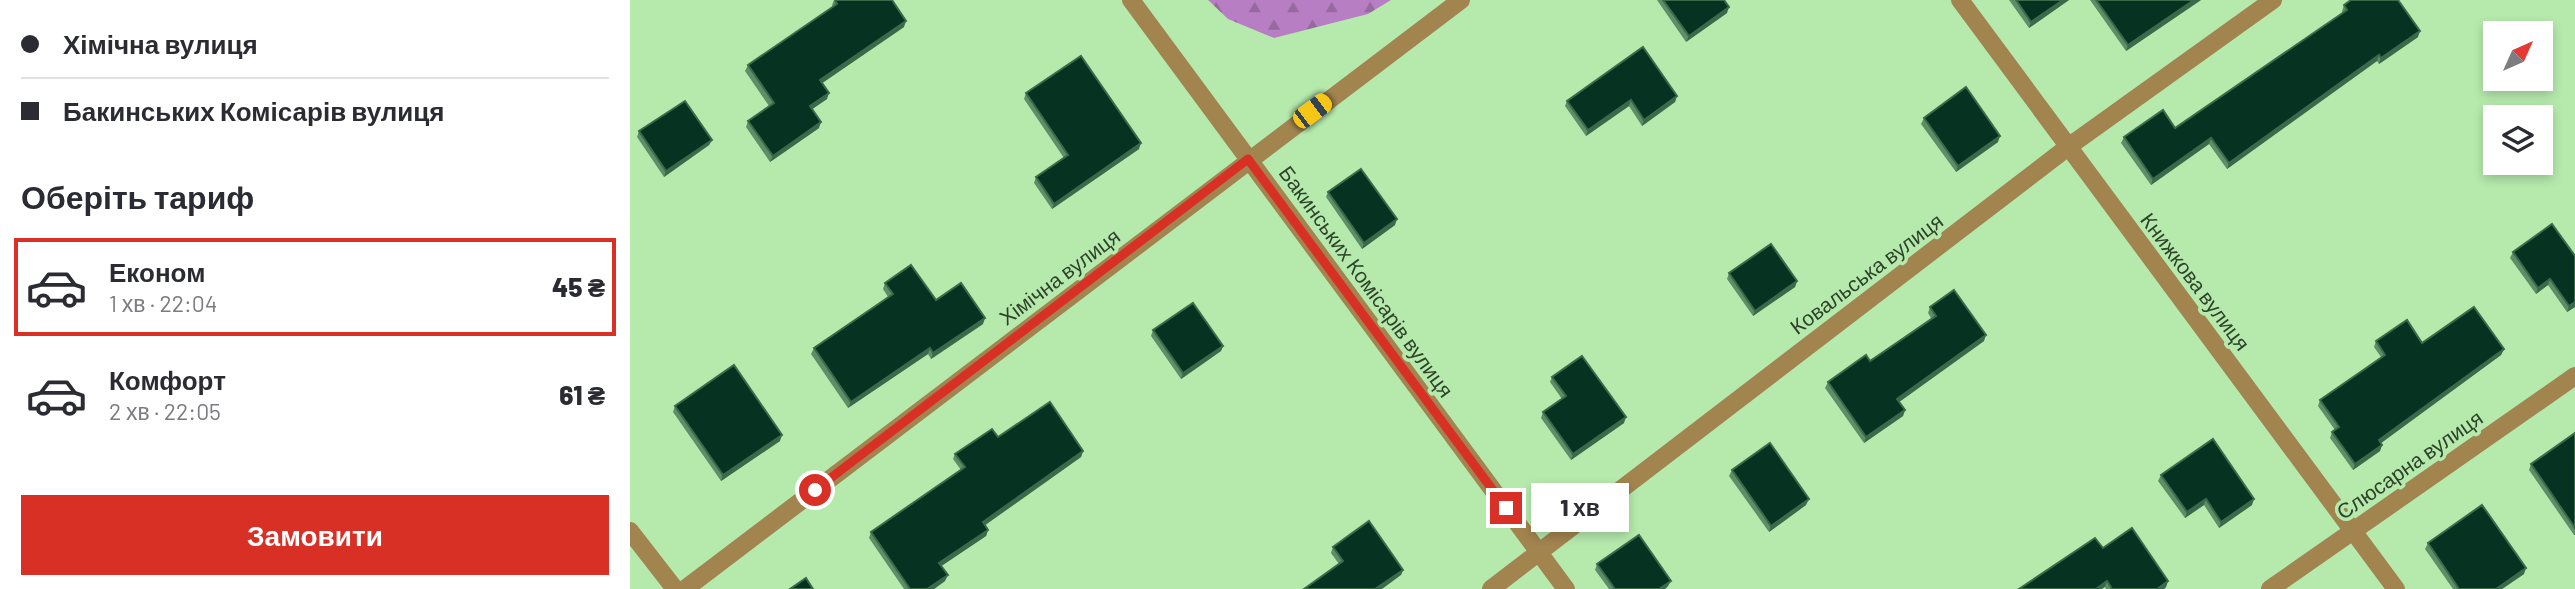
<!DOCTYPE html>
<html lang="uk">
<head>
<meta charset="utf-8">
<style>
  :root { --surface:#fff; --page:#f7f7f7; --text:#2b2b33; --muted:#7c7c81; --line:#e1e1e2; --accent:#d93025 }
  body { margin:0; font-family:Barlow,sans-serif; background:var(--page); color:var(--text); height:100vh; display:flex; flex-direction:column; font-size:26px; white-space:nowrap }
  * { box-sizing:border-box; margin:0 }
  p { font-size:23px; color:var(--muted) }
  .icon { flex:none; width:38px; height:38px; fill:none; stroke:currentColor; stroke-width:2; stroke-linecap:round; stroke-linejoin:round }
  .map { position:relative; flex:1; overflow:hidden }
  .panel { display:flex; flex-direction:column; background:var(--surface); width:630px }
  .panel>* { flex:none }
  .banner { display:grid; align-content:center; height:154px; padding:0 21px; background:var(--surface) }
  .needle { width:46px; rotate:45deg }
  .buttons { position:absolute; left:1853px; top:21px; display:grid; gap:14px }
  .buttons a { display:grid; place-items:center; width:70px; height:70px; border-radius:0px; background:var(--surface); box-shadow:0 4px 10px #0003; font-size:35px }
  .end { position:absolute; width:32px; height:32px; margin:-16px; border:9px solid #d93025; background:#fff; box-shadow:0 0 0 4px #fff }
  .from { border-radius:50% }
  .bubble { position:absolute; height:49px; border-radius:0px; background:var(--surface); box-shadow:0 4px 10px #0003; font-size:23px; font-weight:800; line-height:49px; text-align:center }
  .car { position:absolute; width:21px; height:42px; margin:-21px -10px; border-radius:9px; box-shadow:0 0 5px 2px #0007; background:linear-gradient(#f5c518 24%,#345 0 40%,#f5c518 0 76%,#345 0 86%,#f5c518 0) }
  .banner b { display:flex; align-items:center; gap:24px; height:66px; font-size:26px }
  .banner b+b { border-top:2px solid var(--line) }
  .banner i { width:18px; height:18px; background:var(--text) }
  ul { padding:0; list-style:none }
  li { display:flex; align-items:center; gap:21px; height:98px; margin:0 14px 10px; padding:0 7px; border:4px solid transparent; border-radius:0px }
  li div { flex:1 }
  li b { display:block; font-size:26px }
  li em { font-style:normal; font-weight:800 }
  li.active { border-color:var(--accent) }
  li>.icon { width:63px; height:63px; stroke-width:1.5 }
  h2 { padding:0 21px; font-size:32px; line-height:84px }
  .button { display:flex; gap:14px; margin-top:auto; padding:14px 21px }
  .button a { flex:1; height:80px; border-radius:0px; background:var(--accent); color:#fff; font-size:28px; font-weight:800; line-height:80px; text-align:center }
  main { display:flex; flex:1; min-height:0 }
  .map>svg:first-child { display:block }
  .forest { fill:url(#forest-firs) }
  .lines { fill:none; stroke-linecap:round; stroke-linejoin:round }
  .minor { stroke:#a2844f; stroke-width:18 }
  .wall { fill:#5e8e67 }
  .shaded-wall { fill:#3b6a4b }
  .building { fill:#063321; stroke:#3b6a4b; stroke-width:2 }
  .route { stroke:#d93025; stroke-width:9 }
  .labels { text-anchor:middle; dominant-baseline:central; stroke-width:7; stroke-linejoin:round; paint-order:stroke }
  .street-label { font-size:21px; fill:#2e432a; stroke:#b6eaad }
</style>
</head>
<body>
<main>
<section class="panel">
<div class="banner">
<b><i class="from"></i>Хімічна вулиця</b>
<b><i></i>Бакинських Комісарів вулиця</b>
</div>
<h2>Оберіть тариф</h2>
<ul>
<li class="active"><svg class="icon" aria-label="car" viewBox="0 0 24 24"><path d="M5 17H2v-5l4-1 3-4h7l3 4 3 1v5h-3M9 17h6M6 11h13"/><circle cx="7" cy="17" r="2"/><circle cx="17" cy="17" r="2"/></svg><div><b>Економ</b><p>1 хв · 22:04</p></div><em>45 ₴</em></li>
<li><svg class="icon" aria-label="car" viewBox="0 0 24 24"><path d="M5 17H2v-5l4-1 3-4h7l3 4 3 1v5h-3M9 17h6M6 11h13"/><circle cx="7" cy="17" r="2"/><circle cx="17" cy="17" r="2"/></svg><div><b>Комфорт</b><p>2 хв · 22:05</p></div><em>61 ₴</em></li>
</ul>
<div class="button"><a>Замовити</a></div>
</section>
<div class="map">
<svg width="1945" height="589" viewBox="0 0 1945 589">
  <defs>
    <pattern id="forest-firs" width="22" height="20" patternUnits="userSpaceOnUse" patternTransform="scale(1.75)"><rect width="22" height="20" fill="#b87ec3"/><path d="M5 1l3.5 6h-7zM16 11l3.5 6h-7z" fill="#96699f"/></pattern>
  </defs>
  <rect width="100%" height="100%" fill="#b6eaad"/>
  <!-- forest -->
  <path class="forest" d="M 578,0 L 761,0 L 738,14 L 644,38 L 598,19 Z"/>
  <g class="lines">
    <!-- minor -->
    <g class="minor">
      <path d="M 501,0 L 936,589"/>
      <path d="M 1330,0 L 1766,589"/>
      <path d="M 0,531 L 45,589"/>
      <path d="M 55,589 L 831,0"/>
      <path d="M 861,589 L 1438,147 L 1643,0"/>
      <path d="M 1640,589 L 1945,376"/>
    </g>
  </g>
  <!-- wall -->
  <g class="wall">
    <path d="M 204,0 L 262,0 L 274,27 L 192,83 L 197,99 L 182,109 L 189,128 L 140,162 L 116,127 L 118,121 L 139,106 L 115,71 L 118,65 L 203,7 L 202,5 Z"/>
    <path d="M 1027,0 L 1094,0 L 1097,13 L 1056,42 Z"/>
    <path d="M 1379,0 L 1439,0 L 1399,28 Z"/>
    <path d="M 1460,0 L 1571,0 L 1496,51 Z"/>
    <path d="M 1714,5 L 1788,37 L 1749,64 L 1747,61 L 1597,169 L 1579,144 L 1521,185 L 1491,143 L 1494,137 L 1545,128 L 1713,13 L 1712,11 Z"/>
    <path d="M 396,93 L 509,149 L 422,209 L 404,183 L 406,177 L 434,158 L 394,99 Z"/>
    <path d="M 1047,96 L 1045,102 L 1012,126 L 999,106 L 956,136 L 935,106 L 937,101 Z"/>
    <path d="M 1294,118 L 1368,142 L 1326,172 L 1291,124 Z"/>
    <path d="M 9,131 L 82,140 L 79,145 L 34,177 L 7,137 Z"/>
    <path d="M 698,192 L 765,225 L 732,249 L 696,197 Z"/>
    <path d="M 1883,252 L 1945,256 L 1945,307 L 1937,312 L 1918,285 L 1906,294 L 1880,258 Z"/>
    <path d="M 1099,273 L 1167,281 L 1165,287 L 1123,316 L 1097,279 Z"/>
    <path d="M 255,283 L 306,300 L 353,324 L 301,359 L 298,354 L 218,408 L 181,354 L 184,348 L 258,297 L 253,289 Z"/>
    <path d="M 1300,307 L 1354,341 L 1269,402 L 1275,410 L 1273,416 L 1234,443 L 1195,388 L 1198,382 L 1240,361 L 1301,318 L 1298,313 Z"/>
    <path d="M 523,330 L 593,346 L 591,351 L 551,379 L 521,336 Z"/>
    <path d="M 1746,341 L 1792,343 L 1874,349 L 1871,355 L 1751,443 L 1752,445 L 1750,451 L 1723,470 L 1700,438 L 1702,432 L 1705,430 L 1688,406 L 1690,400 L 1751,357 L 1744,347 Z"/>
    <path d="M 922,377 L 994,423 L 941,460 L 911,418 L 913,412 L 932,399 L 920,382 Z"/>
    <path d="M 45,406 L 150,441 L 91,481 L 43,412 Z"/>
    <path d="M 1945,433 L 1945,535 L 1944,535 L 1899,470 L 1901,464 Z"/>
    <path d="M 368,437 L 453,451 L 451,457 L 355,525 L 358,530 L 356,536 L 311,566 L 315,581 L 304,589 L 274,589 L 239,538 L 241,532 L 331,470 L 323,459 L 325,454 Z"/>
    <path d="M 1102,470 L 1176,505 L 1139,532 L 1099,476 Z"/>
    <path d="M 1531,475 L 1622,505 L 1589,528 L 1574,505 L 1555,518 L 1528,481 Z"/>
    <path d="M 1798,543 L 1894,574 L 1872,589 L 1823,589 L 1795,549 Z"/>
    <path d="M 703,547 L 773,570 L 771,575 L 709,564 L 701,553 Z"/>
    <path d="M 1473,548 L 1538,581 L 1536,587 L 1534,589 L 1476,589 L 1475,587 Z"/>
    <path d="M 967,564 L 1038,586 L 1035,589 L 979,589 L 965,570 Z"/>
  </g>
  <!-- shaded-wall -->
  <g class="shaded-wall">
    <path d="M 1433,0 L 1439,0 L 1399,28 L 1401,22 Z"/>
    <path d="M 1564,0 L 1571,0 L 1496,51 L 1498,45 Z"/>
    <path d="M 1099,7 L 1097,13 L 1056,42 L 1059,36 Z"/>
    <path d="M 276,21 L 274,27 L 188,86 L 190,80 Z"/>
    <path d="M 1790,31 L 1788,37 L 1749,64 L 1751,58 Z"/>
    <path d="M 1749,55 L 1747,61 L 1597,169 L 1599,163 Z"/>
    <path d="M 199,93 L 197,99 L 178,112 L 180,106 Z"/>
    <path d="M 1047,96 L 1045,102 L 1012,126 L 1014,120 Z"/>
    <path d="M 1001,100 L 999,106 L 956,136 L 958,130 Z"/>
    <path d="M 191,122 L 189,128 L 140,162 L 143,156 Z"/>
    <path d="M 1370,136 L 1368,142 L 1326,172 L 1328,166 Z"/>
    <path d="M 1581,138 L 1579,144 L 1521,185 L 1523,179 Z"/>
    <path d="M 82,140 L 79,145 L 34,177 L 36,171 Z"/>
    <path d="M 511,143 L 509,149 L 422,209 L 424,204 Z"/>
    <path d="M 767,219 L 765,225 L 732,249 L 734,243 Z"/>
    <path d="M 1920,279 L 1918,285 L 1906,294 L 1908,288 Z"/>
    <path d="M 1167,281 L 1165,287 L 1123,316 L 1125,311 Z"/>
    <path d="M 1945,302 L 1945,307 L 1937,312 L 1939,306 Z"/>
    <path d="M 355,318 L 353,324 L 301,359 L 303,353 Z"/>
    <path d="M 1356,335 L 1354,341 L 1265,405 L 1267,399 Z"/>
    <path d="M 593,346 L 591,351 L 551,379 L 553,373 Z"/>
    <path d="M 300,348 L 298,354 L 218,408 L 221,402 Z"/>
    <path d="M 1874,349 L 1871,355 L 1747,446 L 1749,440 Z"/>
    <path d="M 1275,410 L 1273,416 L 1234,443 L 1236,437 Z"/>
    <path d="M 996,417 L 994,423 L 941,460 L 943,454 Z"/>
    <path d="M 152,435 L 150,441 L 91,481 L 93,475 Z"/>
    <path d="M 1752,445 L 1750,451 L 1723,470 L 1725,464 Z"/>
    <path d="M 453,451 L 451,457 L 351,528 L 353,522 Z"/>
    <path d="M 1179,499 L 1176,505 L 1139,532 L 1141,526 Z"/>
    <path d="M 1576,499 L 1574,505 L 1555,518 L 1557,512 Z"/>
    <path d="M 1624,499 L 1622,505 L 1589,528 L 1591,522 Z"/>
    <path d="M 358,530 L 356,536 L 307,569 L 309,563 Z"/>
    <path d="M 1896,568 L 1894,574 L 1872,589 L 1866,589 Z"/>
    <path d="M 773,570 L 771,575 L 752,589 L 745,589 Z"/>
    <path d="M 318,575 L 315,581 L 304,589 L 297,589 Z"/>
    <path d="M 1041,581 L 1038,586 L 1035,589 L 1029,589 Z"/>
    <path d="M 1477,581 L 1475,587 L 1472,589 L 1466,589 Z"/>
    <path d="M 1538,581 L 1536,587 L 1534,589 L 1527,589 Z"/>
  </g>
  <!-- building -->
  <g class="building">
    <path d="M 205,0 L 262,0 L 276,21 L 190,80 L 199,93 L 180,106 L 191,122 L 143,156 L 118,121 L 144,103 L 118,65 L 207,4 Z"/>
    <path d="M 1033,0 L 1094,0 L 1099,7 L 1059,36 Z"/>
    <path d="M 1386,0 L 1433,0 L 1401,22 Z"/>
    <path d="M 1466,0 L 1564,0 L 1498,45 Z"/>
    <path d="M 1721,0 L 1768,0 L 1790,31 L 1751,58 L 1749,55 L 1599,163 L 1581,138 L 1523,179 L 1494,137 L 1533,110 L 1545,128 L 1717,10 L 1714,5 Z"/>
    <path d="M 1013,47 L 1047,96 L 1014,120 L 1001,100 L 958,130 L 937,101 Z"/>
    <path d="M 451,56 L 511,143 L 424,204 L 406,177 L 438,155 L 396,93 Z"/>
    <path d="M 1336,87 L 1370,136 L 1328,166 L 1294,118 Z"/>
    <path d="M 55,101 L 82,140 L 36,171 L 9,131 Z"/>
    <path d="M 731,169 L 767,219 L 734,243 L 698,192 Z"/>
    <path d="M 1922,224 L 1945,256 L 1945,302 L 1939,306 L 1920,279 L 1908,288 L 1883,252 Z"/>
    <path d="M 1141,244 L 1167,281 L 1125,311 L 1099,273 Z"/>
    <path d="M 281,265 L 306,300 L 331,283 L 355,318 L 303,353 L 300,348 L 221,402 L 184,348 L 263,294 L 255,283 Z"/>
    <path d="M 1324,290 L 1356,335 L 1267,399 L 1275,410 L 1236,437 L 1198,382 L 1236,355 L 1240,361 L 1306,316 L 1300,307 Z"/>
    <path d="M 563,303 L 593,346 L 553,373 L 523,330 Z"/>
    <path d="M 1844,307 L 1874,349 L 1749,440 L 1752,445 L 1725,464 L 1702,432 L 1709,427 L 1690,400 L 1755,355 L 1746,341 L 1777,320 L 1792,343 Z"/>
    <path d="M 952,356 L 996,417 L 943,454 L 913,412 L 936,396 L 922,377 Z"/>
    <path d="M 104,365 L 152,435 L 93,475 L 45,406 Z"/>
    <path d="M 420,402 L 453,451 L 353,522 L 358,530 L 309,563 L 318,575 L 297,589 L 280,589 L 241,532 L 335,467 L 325,454 L 362,429 L 368,437 Z"/>
    <path d="M 1945,433 L 1945,528 L 1901,464 Z"/>
    <path d="M 1583,439 L 1624,499 L 1591,522 L 1576,499 L 1557,512 L 1531,475 Z"/>
    <path d="M 1140,443 L 1179,499 L 1141,526 L 1102,470 Z"/>
    <path d="M 1852,505 L 1896,568 L 1866,589 L 1829,589 L 1798,543 Z"/>
    <path d="M 739,521 L 773,570 L 745,589 L 674,589 L 713,561 L 703,547 Z"/>
    <path d="M 1502,528 L 1538,581 L 1527,589 L 1482,589 L 1477,581 L 1466,589 L 1389,589 L 1465,538 L 1473,548 Z"/>
    <path d="M 1009,535 L 1041,581 L 1029,589 L 985,589 L 967,564 Z"/>
    <path d="M 176,578 L 183,589 L 160,589 Z"/>
  </g>
  <g class="lines">
    <!-- route -->
    <path class="route" d="M 185,490 L 618,159 L 876,508"/>
  </g>
  <g class="labels">
    <!-- street labels -->
    <g class="street-label">
      <text transform="translate(1236 273) rotate(-37)">Ковальська вулиця</text>
      <text transform="translate(429 276) rotate(-37)">Хімічна вулиця</text>
      <text transform="translate(737 281) rotate(54)">Бакинських Комісарів вулиця</text>
      <text transform="translate(1566 281) rotate(53)">Книжкова вулиця</text>
      <text transform="translate(1779 464) rotate(-35)">Слюсарна вулиця</text>
    </g>
  </g>
</svg>
<div class="buttons">
<a><svg class="needle" viewBox="-14 -14 28 28"><path d="M0-13l5 13h-10z" fill="#e53935"/><path d="M0 13l5-13h-10z" fill="#7c7c81"/></svg></a>
<a><svg class="icon" aria-label="layers" viewBox="0 0 24 24"><path d="M12 4l9 5-9 5-9-5zM3 14l9 5 9-5"/></svg></a>
</div>
<i class="end from" style="left:185px;top:490px"></i>
<i class="end" style="left:876px;top:508px"></i>
<div class="bubble" style="left:901px;top:483px;width:98px">1 хв</div>
<i class="car" style="left:682px;top:111px;rotate:53deg"></i>
</div>
</main>
</body>
</html>
